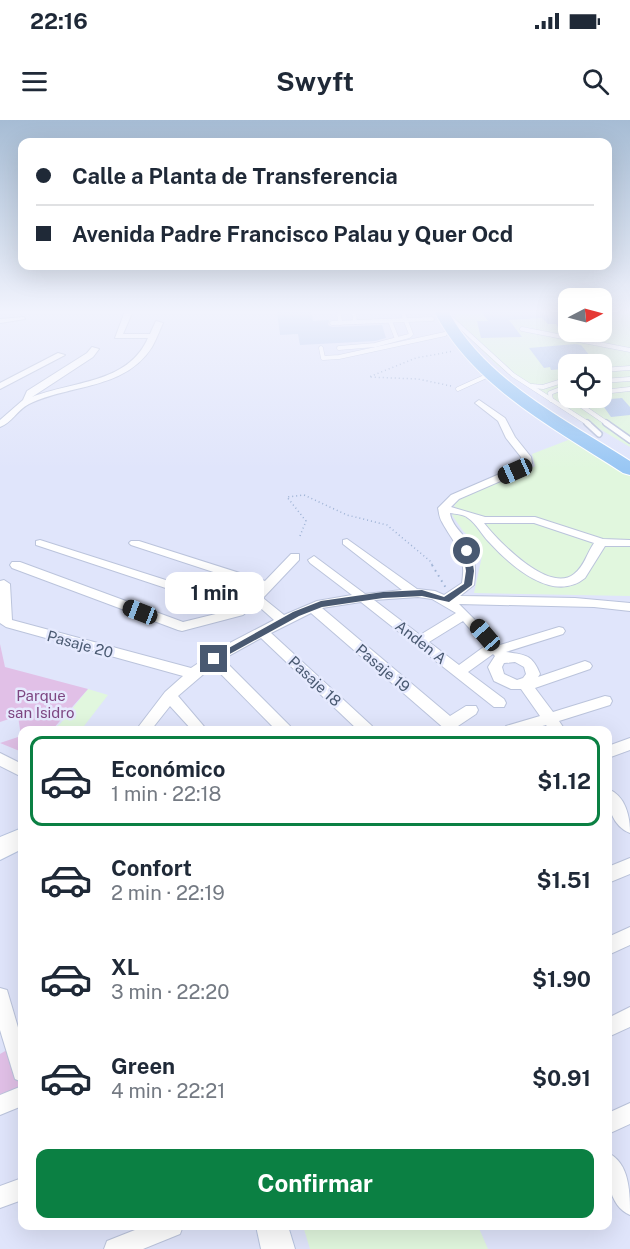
<!DOCTYPE html>
<html lang="es">
<head>
<meta charset="utf-8">
<style>
  :root { --surface:#fff; --page:#f6f6f7; --text:#1f2937; --muted:#747a83; --line:#e0e1e3; --accent:#0b8043 }
  body { margin:0; font-family:"Public Sans",sans-serif; background:var(--page); color:var(--text); height:100vh; display:flex; flex-direction:column; font-size:22px; white-space:nowrap }
  * { box-sizing:border-box; margin:0 }
  p { font-size:20px; color:var(--muted) }
  .icon { flex:none; width:33px; height:33px; fill:none; stroke:currentColor; stroke-width:2; stroke-linecap:round; stroke-linejoin:round }
  .map { position:relative; flex:1; overflow:hidden }
  .sheet { position:absolute; left:18px; top:606px; width:594px; height:504px; display:flex; flex-direction:column; background:var(--surface); border-radius:12px; box-shadow:0 6px 24px #0002 }
  .sheet>* { flex:none }
  .hud { position:absolute; left:18px; top:18px; width:594px; height:132px; border-radius:12px; box-shadow:0 6px 24px #0002; display:grid; align-content:center; height:132px; padding:0 18px; background:var(--surface) }
  .needle { width:39px; rotate:84deg }
  .buttons { position:absolute; left:558px; top:168px; display:grid; gap:12px }
  .buttons a { display:grid; place-items:center; width:54px; height:54px; border-radius:12px; background:var(--surface); box-shadow:0 6px 24px #0002; font-size:30px }
  .end { position:absolute; width:27px; height:27px; margin:-14px; border:8px solid #495971; background:#fff; box-shadow:0 0 0 3px #fff }
  .from { border-radius:50% }
  .bubble { position:absolute; height:42px; border-radius:12px; background:var(--surface); box-shadow:0 6px 24px #0002; font-size:20px; font-weight:700; line-height:42px; text-align:center }
  .car { position:absolute; width:18px; height:36px; margin:-18px -9px; border-radius:8px; box-shadow:0 0 4px 2px #0007; background:linear-gradient(#222 24%,#8ab4d8 0 40%,#222 0 76%,#8ab4d8 0 86%,#222 0) }
  .hud b { display:flex; align-items:center; gap:21px; height:57px; font-size:22px }
  .hud b+b { border-top:2px solid var(--line) }
  .hud i { width:15px; height:15px; background:var(--text) }
  ul { padding:10px 0 0; list-style:none }
  li { display:flex; align-items:center; gap:18px; height:90px; margin:0 12px 9px; padding:0 6px; border:3px solid transparent; border-radius:12px }
  li div { flex:1 }
  li b { display:block; font-size:22px }
  li em { font-style:normal; font-weight:700 }
  li.current { border-color:var(--accent) }
  li>.icon { width:54px; height:54px; stroke-width:1.5 }
  .button { display:flex; gap:12px; margin-top:auto; padding:12px 18px }
  .button a { flex:1; height:69px; border-radius:12px; background:var(--accent); color:#fff; font-size:24px; font-weight:700; line-height:69px; text-align:center }
  .status { display:flex; justify-content:space-between; align-items:center; height:42px; padding:0 30px; background:var(--surface); direction:ltr }
  .status svg { height:16px; fill:currentColor }
  header { display:flex; justify-content:space-between; align-items:center; height:78px; padding:0 18px; background:var(--surface); font-size:27px; font-weight:700 }
  .map>svg:first-child { display:block }
  .education { fill:#e1f7de; fill-rule:evenodd }
  .green { fill:#e1c0e7 }
  .building { fill:#b9cdef }
  .lines { fill:none; stroke-linecap:round; stroke-linejoin:round }
  .lane-far1-casing { stroke:#bbc4dc; stroke-width:5 }
  .lane-casing { stroke:#bbc4dc; stroke-width:8 }
  .street-casing { stroke:#bbc4dc; stroke-width:2 }
  .secondary-casing { stroke:#b8c5e0; stroke-width:2 }
  .highway-casing { stroke:#fff; stroke-width:2 }
  .path-far1 { stroke:#9db2d4; stroke-width:1.5; stroke-dasharray:1 3; stroke-linecap:butt }
  .path { stroke:#9db2d4; stroke-width:2; stroke-dasharray:1.5 4.5; stroke-linecap:butt }
  .lane-far1 { stroke:#fff; stroke-width:4 }
  .lane { stroke:#fff; stroke-width:5 }
  .street { fill:#fff; fill-rule:evenodd }
  .secondary { fill:#fff; fill-rule:evenodd }
  .highway { fill:#99c7f4; fill-rule:evenodd }
  .route { fill:#495971 }
  .labels { text-anchor:middle; dominant-baseline:central; stroke-width:5; stroke-linejoin:round; paint-order:stroke }
  .street-label { font-size:15px; fill:#495971; stroke:#e6eafe }
  .park-label { font-size:15px; fill:#7e4782; stroke:#e6eafe }
</style>
</head>
<body>
<div class="status"><b>22:16</b><svg viewBox="0 0 49 12"><path d="M0 12V9h3v3zM5 12V6h3v6zM10 12V3h3v9zM15 12V0h3v12zM26 1h20v11H26zM47 4h2v5h-2z"/></svg></div>
<header><svg class="icon" aria-label="menu" viewBox="0 0 24 24"><path d="M4 6h16M4 12h16M4 18h16"/></svg>Swyft<svg class="icon" aria-label="search" viewBox="0 0 24 24"><circle cx="10" cy="10" r="6"/><path d="M15 15l6 6"/></svg></header>
<div class="map">
<svg width="630" height="1129" viewBox="0 0 630 1129">
  <rect width="100%" height="100%" fill="#e0e5fb"/>
  <!-- education -->
  <g class="education">
    <path d="M 453,191 L 568,191 L 568,212 L 602,212 L 602,191 L 630,191 L 630,327 L 521,262 L 498,246 L 467,216 L 459,206 ZM 568,244 L 602,244 L 602,278 L 568,278 Z"/>
    <path d="M 576,317 L 630,352 L 630,476 L 474,473 L 482,436 L 478,425 L 463,411 L 452,395 L 456,380 L 529,350 L 535,346 L 532,334 Z"/>
    <path d="M 88,569 L 108,575 L 81,610 L 51,610 L 60,604 Z"/>
    <path d="M 303,1106 L 478,1106 L 488,1129 L 310,1129 Z"/>
  </g>
  <!-- green -->
  <g class="green">
    <path d="M 0,524 L 5,547 L 88,569 L 52,610 L 22,610 L 22,632 L 0,623 L 21,616 L 18,596 L 0,602 Z"/>
    <path d="M 7,930 L 21,969 L 0,978 L 0,934 Z"/>
  </g>
  <!-- building -->
  <g class="building">
    <path d="M 277,191 L 311,191 L 313,201 L 329,200 L 328,205 L 332,207 L 382,205 L 386,218 L 375,221 L 300,225 L 298,214 L 280,215 Z"/>
    <path d="M 481,191 L 568,191 L 568,208 L 559,209 L 556,204 L 548,204 L 542,198 L 509,200 L 522,217 L 481,218 L 477,201 L 488,201 Z"/>
    <path d="M 575,224 L 581,225 L 595,242 L 564,244 L 566,246 L 560,246 L 563,249 L 551,250 L 550,247 L 544,248 L 529,228 Z"/>
    <path d="M 622,278 L 630,287 L 630,295 L 611,297 L 599,280 Z"/>
  </g>
  <g class="lines">
    <!-- lane-far1 casing -->
    <g class="lane-far1-casing">
      <g id="lane-far1">
        <path d="M 339,191 L 340,203"/>
        <path d="M 354,191 L 355,202"/>
        <path d="M 452,199 L 513,255 L 589,304"/>
        <path d="M 390,201 L 397,219"/>
        <path d="M 332,203 L 432,199"/>
        <path d="M 522,209 L 630,230"/>
        <path d="M 321,228 L 323,238 L 339,237 L 445,214"/>
        <path d="M 339,228 L 375,225 L 409,216 L 411,214 L 402,191"/>
        <path d="M 602,250 L 630,248"/>
        <path d="M 602,261 L 630,259"/>
        <path d="M 564,263 L 561,259 L 568,253"/>
        <path d="M 532,266 L 543,267 L 562,261"/>
        <path d="M 458,269 L 491,254"/>
        <path d="M 602,272 L 630,269"/>
        <path d="M 570,278 L 608,304"/>
        <path d="M 551,280 L 550,273 L 568,266"/>
      </g>
    </g>
    <!-- lane casing -->
    <g class="lane-casing">
      <g id="lane">
        <path d="M 587,303 L 599,314"/>
        <path d="M 606,303 L 630,320"/>
      </g>
    </g>
    <!-- street casing -->
    <g class="street-casing">
      <g id="street">
        <path d="M 125,191 L 133,191 L 123,214 L 150,214 L 156,201 L 163,203 C 159,212 157,218 152,227 C 125,270 70,264 29,284 C 17,290 12,303 0,307 L 0,300 L 23,280 L 27,271 L 87,233 L 92,227 L 99,229 L 93,237 L 32,277 C 72,261 128,264 148,218 L 115,218 Z"/>
        <path d="M 24,197 L 25,199 L 0,203 L 0,199 Z"/>
        <path d="M 58,233 L 65,235 L 0,269 L 0,263 Z"/>
        <path d="M 479,280 L 505,298 L 515,317 L 531,337 L 532,343 L 526,350 L 459,379 L 451,387 L 485,397 L 535,397 L 603,419 L 630,420 L 630,426 L 605,426 L 585,458 C 553,484 510,445 489,422 C 482,415 476,403 468,398 C 464,394 455,394 450,393 C 451,401 456,407 462,414 C 474,430 477,445 474,465 L 460,476 L 575,478 L 630,483 L 630,491 L 594,487 L 459,484 L 500,525 L 559,507 L 563,508 L 565,511 L 563,514 L 506,532 C 525,535 532,534 540,554 L 538,557 L 585,541 L 590,543 L 592,546 L 590,549 L 535,568 L 553,592 L 605,576 L 610,577 L 612,581 L 610,585 L 559,601 L 565,610 L 550,610 L 546,605 L 528,610 L 504,610 L 506,606 L 540,596 L 521,569 L 511,569 L 494,561 L 488,547 L 495,536 L 493,534 L 468,552 L 504,579 L 506,583 L 504,587 L 494,587 L 361,482 L 322,488 L 450,596 L 466,586 L 476,586 L 478,590 L 476,594 L 458,606 L 460,610 L 446,610 L 311,493 L 271,513 L 372,606 L 374,610 L 358,610 L 261,518 L 223,539 L 290,606 L 292,610 L 276,610 L 213,546 L 178,576 L 207,610 L 192,610 L 170,586 L 151,610 L 136,610 L 165,572 L 183,556 L 6,507 L 0,503 L 0,461 L 4,460 L 10,464 L 12,500 L 191,548 L 224,526 L 274,500 L 256,484 L 243,495 L 182,511 L 178,510 L 12,448 L 10,445 L 12,442 L 20,442 L 183,502 L 232,490 L 36,425 L 36,421 L 40,420 L 241,484 L 259,467 L 131,425 L 129,423 L 131,421 L 139,421 L 265,461 L 291,434 L 299,434 L 299,440 L 263,478 L 284,495 L 317,481 L 352,475 L 310,443 L 308,440 L 314,436 L 365,474 L 402,470 L 343,424 L 343,420 L 347,419 L 417,469 L 435,471 L 444,475 L 462,463 C 467,432 455,426 442,402 C 439,397 439,392 438,388 L 451,375 L 518,346 L 522,342 L 521,337 L 506,318 L 498,301 L 475,283 ZM 484,403 L 534,403 L 594,423 C 587,433 584,447 574,454 C 549,474 498,421 484,403 ZM 418,477 L 432,479 L 456,493 L 420,515 L 374,480 ZM 463,501 L 485,526 L 459,545 L 429,522 ZM 515,542 L 524,547 L 526,554 L 523,558 L 517,560 L 504,554 L 502,547 L 504,543 Z"/>
        <path d="M 630,618 L 630,630 L 608,638 L 608,626 Z"/>
        <path d="M 0,633 L 22,644 L 22,657 L 0,646 Z"/>
        <path d="M 608,669 C 626,676 630,697 630,713 C 613,707 606,685 608,669 Z"/>
        <path d="M 630,738 L 630,754 L 608,763 L 608,747 Z"/>
        <path d="M 630,807 L 630,825 L 608,835 L 608,817 Z"/>
        <path d="M 0,868 L 7,870 L 22,921 L 22,962 L 15,959 L 0,910 Z"/>
        <path d="M 630,887 L 630,907 L 608,917 L 608,898 Z"/>
        <path d="M 22,966 L 22,986 L 0,995 L 0,975 Z"/>
        <path d="M 630,983 L 630,1004 L 608,1014 L 608,993 Z"/>
        <path d="M 608,1033 C 630,1043 630,1074 630,1095 C 608,1086 606,1054 608,1033 Z"/>
        <path d="M 22,1058 L 22,1080 L 0,1088 L 0,1066 Z"/>
        <path d="M 145,1106 L 183,1106 L 180,1114 L 143,1129 L 104,1129 L 107,1121 Z"/>
      </g>
    </g>
    <!-- secondary casing -->
    <g class="secondary-casing">
      <g id="secondary">
        <path d="M 22,708 L 22,729 L 0,740 L 0,717 Z"/>
        <path d="M 256,1106 L 288,1106 L 295,1129 L 261,1129 Z"/>
      </g>
    </g>
    <!-- highway casing -->
    <g class="highway-casing">
      <path id="highway" d="M 434,191 L 448,191 C 486,261 565,299 630,341 L 630,355 L 623,353 C 554,308 473,267 434,191 Z"/>
    </g>
    <!-- path-far1 -->
    <g class="path-far1">
      <path d="M 451,266 L 418,259 L 369,257 L 416,238 L 454,231"/>
      <path d="M 300,416 L 306,401 L 287,377 L 304,375 L 347,395 L 387,405 L 430,441 L 433,446"/>
    </g>
    <!-- path -->
    <path class="path" d="M 432,445 L 446,468"/>
    <!-- lane-far1 -->
    <use href="#lane-far1" class="lane-far1"/>
    <!-- lane -->
    <use href="#lane" class="lane"/>
    <!-- street -->
    <use href="#street" class="street"/>
    <!-- secondary -->
    <use href="#secondary" class="secondary"/>
    <!-- highway -->
    <use href="#highway" class="highway"/>
  </g>
  <!-- sky -->
  <linearGradient id="sky" x2="0" y2="1"><stop stop-color="#a6bcd4"/><stop offset="0.55" stop-color="#f1f3fd"/><stop offset="1" stop-color="#f1f3fd" stop-opacity="0"/></linearGradient>
  <rect width="630" height="349" fill="url(#sky)"/>
  <!-- route -->
  <path class="route" d="M 467,428 L 471,431 L 474,451 L 472,465 L 449,482 L 422,476 L 383,478 L 322,487 L 299,496 L 217,541 L 214,542 L 209,539 L 293,492 L 321,481 L 383,472 L 422,470 L 444,477 L 464,464 L 466,451 L 463,431 Z"/>
  <g class="labels">
    <!-- street labels -->
    <g class="street-label">
      <text transform="translate(421 522) rotate(38)">Anden A</text>
      <text transform="translate(80 524) rotate(15)">Pasaje 20</text>
      <text transform="translate(383 548) rotate(40)">Pasaje 19</text>
      <text transform="translate(315 561) rotate(43)">Pasaje 18</text>
    </g>
    <!-- park labels -->
    <g class="park-label">
      <text x="41" y="575">Parque<tspan x="41" dy="17">san Isidro</tspan></text>
    </g>
  </g>
</svg>
<div class="buttons">
<a><svg class="needle" viewBox="-14 -14 28 28"><path d="M0-13l5 13h-10z" fill="#e53935"/><path d="M0 13l5-13h-10z" fill="#747a83"/></svg></a>
<a><svg class="icon" aria-label="locate" viewBox="0 0 24 24"><circle cx="12" cy="12" r="6"/><path d="M12 2v4M12 18v4M2 12h4M18 12h4"/></svg></a>
</div>
<i class="end from" style="left:467px;top:431px"></i>
<i class="end" style="left:214px;top:539px"></i>
<div class="bubble" style="left:165px;top:452px;width:99px">1 min</div>
<i class="car" style="left:515px;top:351px;rotate:246deg"></i>
<i class="car" style="left:140px;top:492px;rotate:291deg"></i>
<i class="car" style="left:485px;top:515px;rotate:319deg"></i>
<div class="hud">
<b><i class="from"></i>Calle a Planta de Transferencia</b>
<b><i></i>Avenida Padre Francisco Palau y Quer Ocd</b>
</div>
<section class="sheet">
<ul>
<li class="current"><svg class="icon" aria-label="car" viewBox="0 0 24 24"><path d="M5 17H2v-5l4-1 3-4h7l3 4 3 1v5h-3M9 17h6M6 11h13"/><circle cx="7" cy="17" r="2"/><circle cx="17" cy="17" r="2"/></svg><div><b>Económico</b><p>1 min · 22:18</p></div><em>$1.12</em></li>
<li><svg class="icon" aria-label="car" viewBox="0 0 24 24"><path d="M5 17H2v-5l4-1 3-4h7l3 4 3 1v5h-3M9 17h6M6 11h13"/><circle cx="7" cy="17" r="2"/><circle cx="17" cy="17" r="2"/></svg><div><b>Confort</b><p>2 min · 22:19</p></div><em>$1.51</em></li>
<li><svg class="icon" aria-label="car" viewBox="0 0 24 24"><path d="M5 17H2v-5l4-1 3-4h7l3 4 3 1v5h-3M9 17h6M6 11h13"/><circle cx="7" cy="17" r="2"/><circle cx="17" cy="17" r="2"/></svg><div><b>XL</b><p>3 min · 22:20</p></div><em>$1.90</em></li>
<li><svg class="icon" aria-label="car" viewBox="0 0 24 24"><path d="M5 17H2v-5l4-1 3-4h7l3 4 3 1v5h-3M9 17h6M6 11h13"/><circle cx="7" cy="17" r="2"/><circle cx="17" cy="17" r="2"/></svg><div><b>Green</b><p>4 min · 22:21</p></div><em>$0.91</em></li>
</ul>
<div class="button"><a>Confirmar</a></div>
</section>
</div>
</body>
</html>
